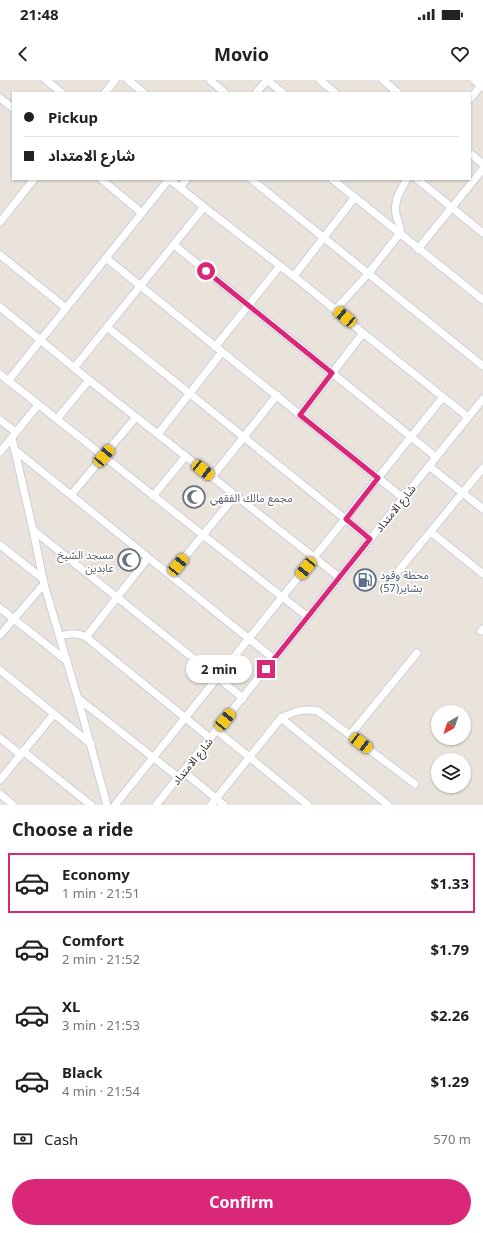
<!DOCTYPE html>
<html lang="en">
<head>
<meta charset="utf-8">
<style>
  :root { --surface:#fff; --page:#f6f6f6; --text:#222; --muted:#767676; --line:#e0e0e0; --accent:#db2777 }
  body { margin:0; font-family:"Noto Sans","Noto Sans Arabic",sans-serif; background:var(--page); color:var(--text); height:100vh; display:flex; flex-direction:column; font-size:15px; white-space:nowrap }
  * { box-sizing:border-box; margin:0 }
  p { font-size:13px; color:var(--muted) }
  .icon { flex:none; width:22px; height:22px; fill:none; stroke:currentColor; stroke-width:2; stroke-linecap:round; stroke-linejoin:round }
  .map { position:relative; height:725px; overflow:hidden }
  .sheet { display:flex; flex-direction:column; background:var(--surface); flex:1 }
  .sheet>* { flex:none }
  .hud { position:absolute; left:12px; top:12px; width:459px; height:88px; border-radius:0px; box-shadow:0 1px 3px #0004; display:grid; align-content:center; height:88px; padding:0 12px; background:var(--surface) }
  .needle { width:26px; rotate:220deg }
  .fabs { position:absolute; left:431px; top:625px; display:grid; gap:8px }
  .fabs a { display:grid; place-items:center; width:40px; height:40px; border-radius:50%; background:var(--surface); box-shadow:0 1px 3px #0004; font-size:20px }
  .end { position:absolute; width:18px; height:18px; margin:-9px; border:5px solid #db2777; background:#fff; box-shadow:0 0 0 2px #fff }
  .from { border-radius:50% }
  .bubble { position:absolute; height:28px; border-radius:14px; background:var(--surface); box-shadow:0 1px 3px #0004; font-size:13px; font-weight:700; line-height:28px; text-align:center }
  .car { position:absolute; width:12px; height:24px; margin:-12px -6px; border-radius:5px; box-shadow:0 0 3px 1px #0007; background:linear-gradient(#f5c518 24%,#345 0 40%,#f5c518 0 76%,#345 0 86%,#f5c518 0) }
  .hud b { display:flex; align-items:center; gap:14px; height:38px; font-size:15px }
  .hud b+b { border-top:1px solid var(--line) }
  .hud i { width:10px; height:10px; background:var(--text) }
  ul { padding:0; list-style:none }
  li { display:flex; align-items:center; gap:12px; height:60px; margin:0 8px 6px; padding:0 4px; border:2px solid transparent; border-radius:0px }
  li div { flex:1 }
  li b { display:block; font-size:15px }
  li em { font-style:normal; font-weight:700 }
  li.selected { border-color:var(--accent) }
  li>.icon { width:36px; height:36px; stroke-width:1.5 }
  h2 { padding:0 12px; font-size:18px; line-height:48px }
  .pay { display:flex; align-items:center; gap:10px; height:44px; padding:0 12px; font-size:15px }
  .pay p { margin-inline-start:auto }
  .action { display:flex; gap:8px; margin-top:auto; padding:8px 12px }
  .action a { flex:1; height:46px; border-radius:24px; background:var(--accent); color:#fff; font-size:16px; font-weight:700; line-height:46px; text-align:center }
  .status { display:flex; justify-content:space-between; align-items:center; height:28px; padding:0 20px; background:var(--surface); direction:ltr }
  .status svg { height:11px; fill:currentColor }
  header { display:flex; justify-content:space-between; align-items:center; height:52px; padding:0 12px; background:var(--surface); font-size:18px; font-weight:700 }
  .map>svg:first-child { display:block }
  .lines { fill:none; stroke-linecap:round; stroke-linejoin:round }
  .minor-casing { stroke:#cbcfd9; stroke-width:9 }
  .minor { stroke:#fff; stroke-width:7 }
  .route { stroke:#db2777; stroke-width:5 }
  .labels { text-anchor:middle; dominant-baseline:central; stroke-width:3.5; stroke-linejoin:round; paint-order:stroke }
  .worship-label { font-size:11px; fill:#5b616d; stroke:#fff; text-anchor:start }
  .street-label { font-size:11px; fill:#292929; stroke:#fff }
  .service-label { font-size:11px; fill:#4e5e75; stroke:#fff; text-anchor:start }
</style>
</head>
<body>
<div class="status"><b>21:48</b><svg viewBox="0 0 49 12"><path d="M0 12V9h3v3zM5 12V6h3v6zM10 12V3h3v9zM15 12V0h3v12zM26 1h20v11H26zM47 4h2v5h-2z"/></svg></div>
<header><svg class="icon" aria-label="back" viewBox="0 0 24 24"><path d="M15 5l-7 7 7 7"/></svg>Movio<svg class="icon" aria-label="heart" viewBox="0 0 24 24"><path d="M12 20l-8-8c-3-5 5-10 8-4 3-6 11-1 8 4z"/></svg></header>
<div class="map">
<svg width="483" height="725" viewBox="0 0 483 725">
  <rect width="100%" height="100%" fill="#e9e3dc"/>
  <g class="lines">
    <!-- minor casing -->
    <g class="minor-casing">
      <g id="minor">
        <path d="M 46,0 L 62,13"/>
        <path d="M 128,0 L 144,13"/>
        <path d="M 210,0 L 225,13"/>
        <path d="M 320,0 L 335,13"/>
        <path d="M 383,0 L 398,13"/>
        <path d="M 474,0 L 483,7"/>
        <path d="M 105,13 L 115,0"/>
        <path d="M 256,13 L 267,0 L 283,13"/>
        <path d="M 0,18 L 13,28"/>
        <path d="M 470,19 L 483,3"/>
        <path d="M 470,73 L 483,84"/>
        <path d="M 101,99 L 142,133"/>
        <path d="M 169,99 L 204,127 L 310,209 L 363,253 L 468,337"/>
        <path d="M 251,99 L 483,286"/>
        <path d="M 332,99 L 483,220"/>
        <path d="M 417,99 L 483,153"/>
        <path d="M 180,107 L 187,99"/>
        <path d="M 0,142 L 34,99"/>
        <path d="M 174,165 L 436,377"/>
        <path d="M 418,169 L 483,89"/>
        <path d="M 0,175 L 66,228"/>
        <path d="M 106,178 L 403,418"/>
        <path d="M 294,196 L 355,117"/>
        <path d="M 0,227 L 89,300 L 339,497"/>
        <path d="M 335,230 L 368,194 L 400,153 C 401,147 399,144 397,138 C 392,123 400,111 407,99"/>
        <path d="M 107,247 L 370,459"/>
        <path d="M 215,267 L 280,186"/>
        <path d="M 74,288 L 204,127"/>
        <path d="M 0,294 L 203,455 L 308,537"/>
        <path d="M 8,301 L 169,99"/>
        <path d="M 300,335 L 363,253"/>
        <path d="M 57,339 L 89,300"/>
        <path d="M 0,340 L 16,352"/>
        <path d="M 158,354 L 222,272"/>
        <path d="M 12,358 L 33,450 L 44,504 L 78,619 L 107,725"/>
        <path d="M 15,370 L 274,579"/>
        <path d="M 0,372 L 38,325"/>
        <path d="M 429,386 L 483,429"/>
        <path d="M 212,397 L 277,315"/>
        <path d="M 71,415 L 136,337"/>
        <path d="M 153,416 L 186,376"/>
        <path d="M 33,450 L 243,618"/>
        <path d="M 431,452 L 483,494"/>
        <path d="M 0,465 L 43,499"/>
        <path d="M 399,490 L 483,388"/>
        <path d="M 170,495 L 235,416"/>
        <path d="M 0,528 L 67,581"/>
        <path d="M 481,551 L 483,549"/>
        <path d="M 0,555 L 44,504"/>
        <path d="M 59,556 C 70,554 77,552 86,557 L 148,478"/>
        <path d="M 86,557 L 210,658"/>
        <path d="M 0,590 L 91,664"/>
        <path d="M 79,619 L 178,697"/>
        <path d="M 281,638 L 388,725"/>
        <path d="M 216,650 L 308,725"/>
        <path d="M 350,655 L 417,573"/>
        <path d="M 0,658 L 21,675"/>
        <path d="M 23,671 L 91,725"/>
        <path d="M 183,691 L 224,725"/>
        <path d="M 0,700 L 54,634"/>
        <path d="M 0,714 L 13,725"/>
        <path d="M 115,725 L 443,317"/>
        <path d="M 156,725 L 483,319"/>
        <path d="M 211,725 L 281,638 C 296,631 302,628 318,631 L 415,704"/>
      </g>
    </g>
    <!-- minor -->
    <use href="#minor" class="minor"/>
  </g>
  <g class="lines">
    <!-- route -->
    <path class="route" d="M 206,191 L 332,293 L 300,335 L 378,398 L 346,439 L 370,459 L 266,589"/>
  </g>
  <!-- icons -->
  <defs>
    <g id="mosque-ring" transform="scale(1.15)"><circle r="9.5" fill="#fff" stroke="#6b7280" stroke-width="1.5"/><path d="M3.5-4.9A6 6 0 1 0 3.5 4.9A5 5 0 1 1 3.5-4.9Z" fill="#6b7280"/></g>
    <g id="fuel-ring" transform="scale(1.15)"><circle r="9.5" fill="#fff" stroke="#5c6f8a" stroke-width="1.5"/><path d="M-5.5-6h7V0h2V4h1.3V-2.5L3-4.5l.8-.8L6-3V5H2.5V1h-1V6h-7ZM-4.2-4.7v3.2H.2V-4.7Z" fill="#5c6f8a"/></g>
  </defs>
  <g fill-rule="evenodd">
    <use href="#mosque-ring" x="194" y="417"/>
    <use href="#mosque-ring" x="129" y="480"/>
    <use href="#fuel-ring" x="365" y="500"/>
  </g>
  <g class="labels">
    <!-- worship labels -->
    <g class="worship-label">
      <text x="210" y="417">مجمع مالك الفقهي</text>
      <text x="114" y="474" text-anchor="end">مسجد الشيخ<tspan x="114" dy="13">عابدين</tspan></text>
    </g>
    <!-- street labels -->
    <g class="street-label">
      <text transform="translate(395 428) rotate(-51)">شارع الامتداد</text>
      <text transform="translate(192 681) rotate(-51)">شارع الامتداد</text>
    </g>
    <!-- service labels -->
    <g class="service-label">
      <text x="380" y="494">محطة وقود<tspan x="380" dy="13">بشاير(57)</tspan></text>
    </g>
  </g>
</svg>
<div class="fabs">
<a><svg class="needle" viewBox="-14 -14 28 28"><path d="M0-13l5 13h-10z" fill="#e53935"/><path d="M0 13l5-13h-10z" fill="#767676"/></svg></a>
<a><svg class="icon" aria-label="layers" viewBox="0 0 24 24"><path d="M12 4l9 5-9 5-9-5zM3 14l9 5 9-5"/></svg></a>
</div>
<i class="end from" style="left:206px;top:191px"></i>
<i class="end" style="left:266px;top:589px"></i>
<div class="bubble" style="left:186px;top:575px;width:66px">2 min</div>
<i class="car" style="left:345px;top:237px;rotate:310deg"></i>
<i class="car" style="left:104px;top:376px;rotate:40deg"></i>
<i class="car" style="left:203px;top:390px;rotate:128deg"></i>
<i class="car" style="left:178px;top:485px;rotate:39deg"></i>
<i class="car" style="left:306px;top:488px;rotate:219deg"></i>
<i class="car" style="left:225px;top:640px;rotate:39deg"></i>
<i class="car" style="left:361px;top:663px;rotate:127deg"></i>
<div class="hud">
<b><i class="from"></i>Pickup</b>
<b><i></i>شارع الامتداد</b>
</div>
</div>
<section class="sheet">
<h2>Choose a ride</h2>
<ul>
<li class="selected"><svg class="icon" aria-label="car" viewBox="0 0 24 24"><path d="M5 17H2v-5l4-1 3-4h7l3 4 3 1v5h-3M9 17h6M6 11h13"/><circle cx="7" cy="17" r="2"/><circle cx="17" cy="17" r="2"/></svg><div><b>Economy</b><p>1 min · 21:51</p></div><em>$1.33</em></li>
<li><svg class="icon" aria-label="car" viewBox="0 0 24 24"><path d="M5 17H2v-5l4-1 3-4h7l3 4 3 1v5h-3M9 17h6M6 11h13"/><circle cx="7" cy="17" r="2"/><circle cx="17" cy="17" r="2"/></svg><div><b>Comfort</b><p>2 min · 21:52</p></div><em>$1.79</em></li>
<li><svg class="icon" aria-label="car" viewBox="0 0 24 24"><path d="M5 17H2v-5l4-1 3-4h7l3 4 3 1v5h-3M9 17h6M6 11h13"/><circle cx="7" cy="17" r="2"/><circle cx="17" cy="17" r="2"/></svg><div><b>XL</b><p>3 min · 21:53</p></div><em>$2.26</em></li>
<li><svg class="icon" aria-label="car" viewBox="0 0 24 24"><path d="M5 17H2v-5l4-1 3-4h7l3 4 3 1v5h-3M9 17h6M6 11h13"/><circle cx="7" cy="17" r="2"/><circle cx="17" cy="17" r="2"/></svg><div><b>Black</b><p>4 min · 21:54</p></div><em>$1.29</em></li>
</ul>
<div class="pay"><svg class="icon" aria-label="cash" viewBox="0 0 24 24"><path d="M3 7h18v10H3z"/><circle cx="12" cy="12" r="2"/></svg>Cash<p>570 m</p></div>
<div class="action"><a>Confirm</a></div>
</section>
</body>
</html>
